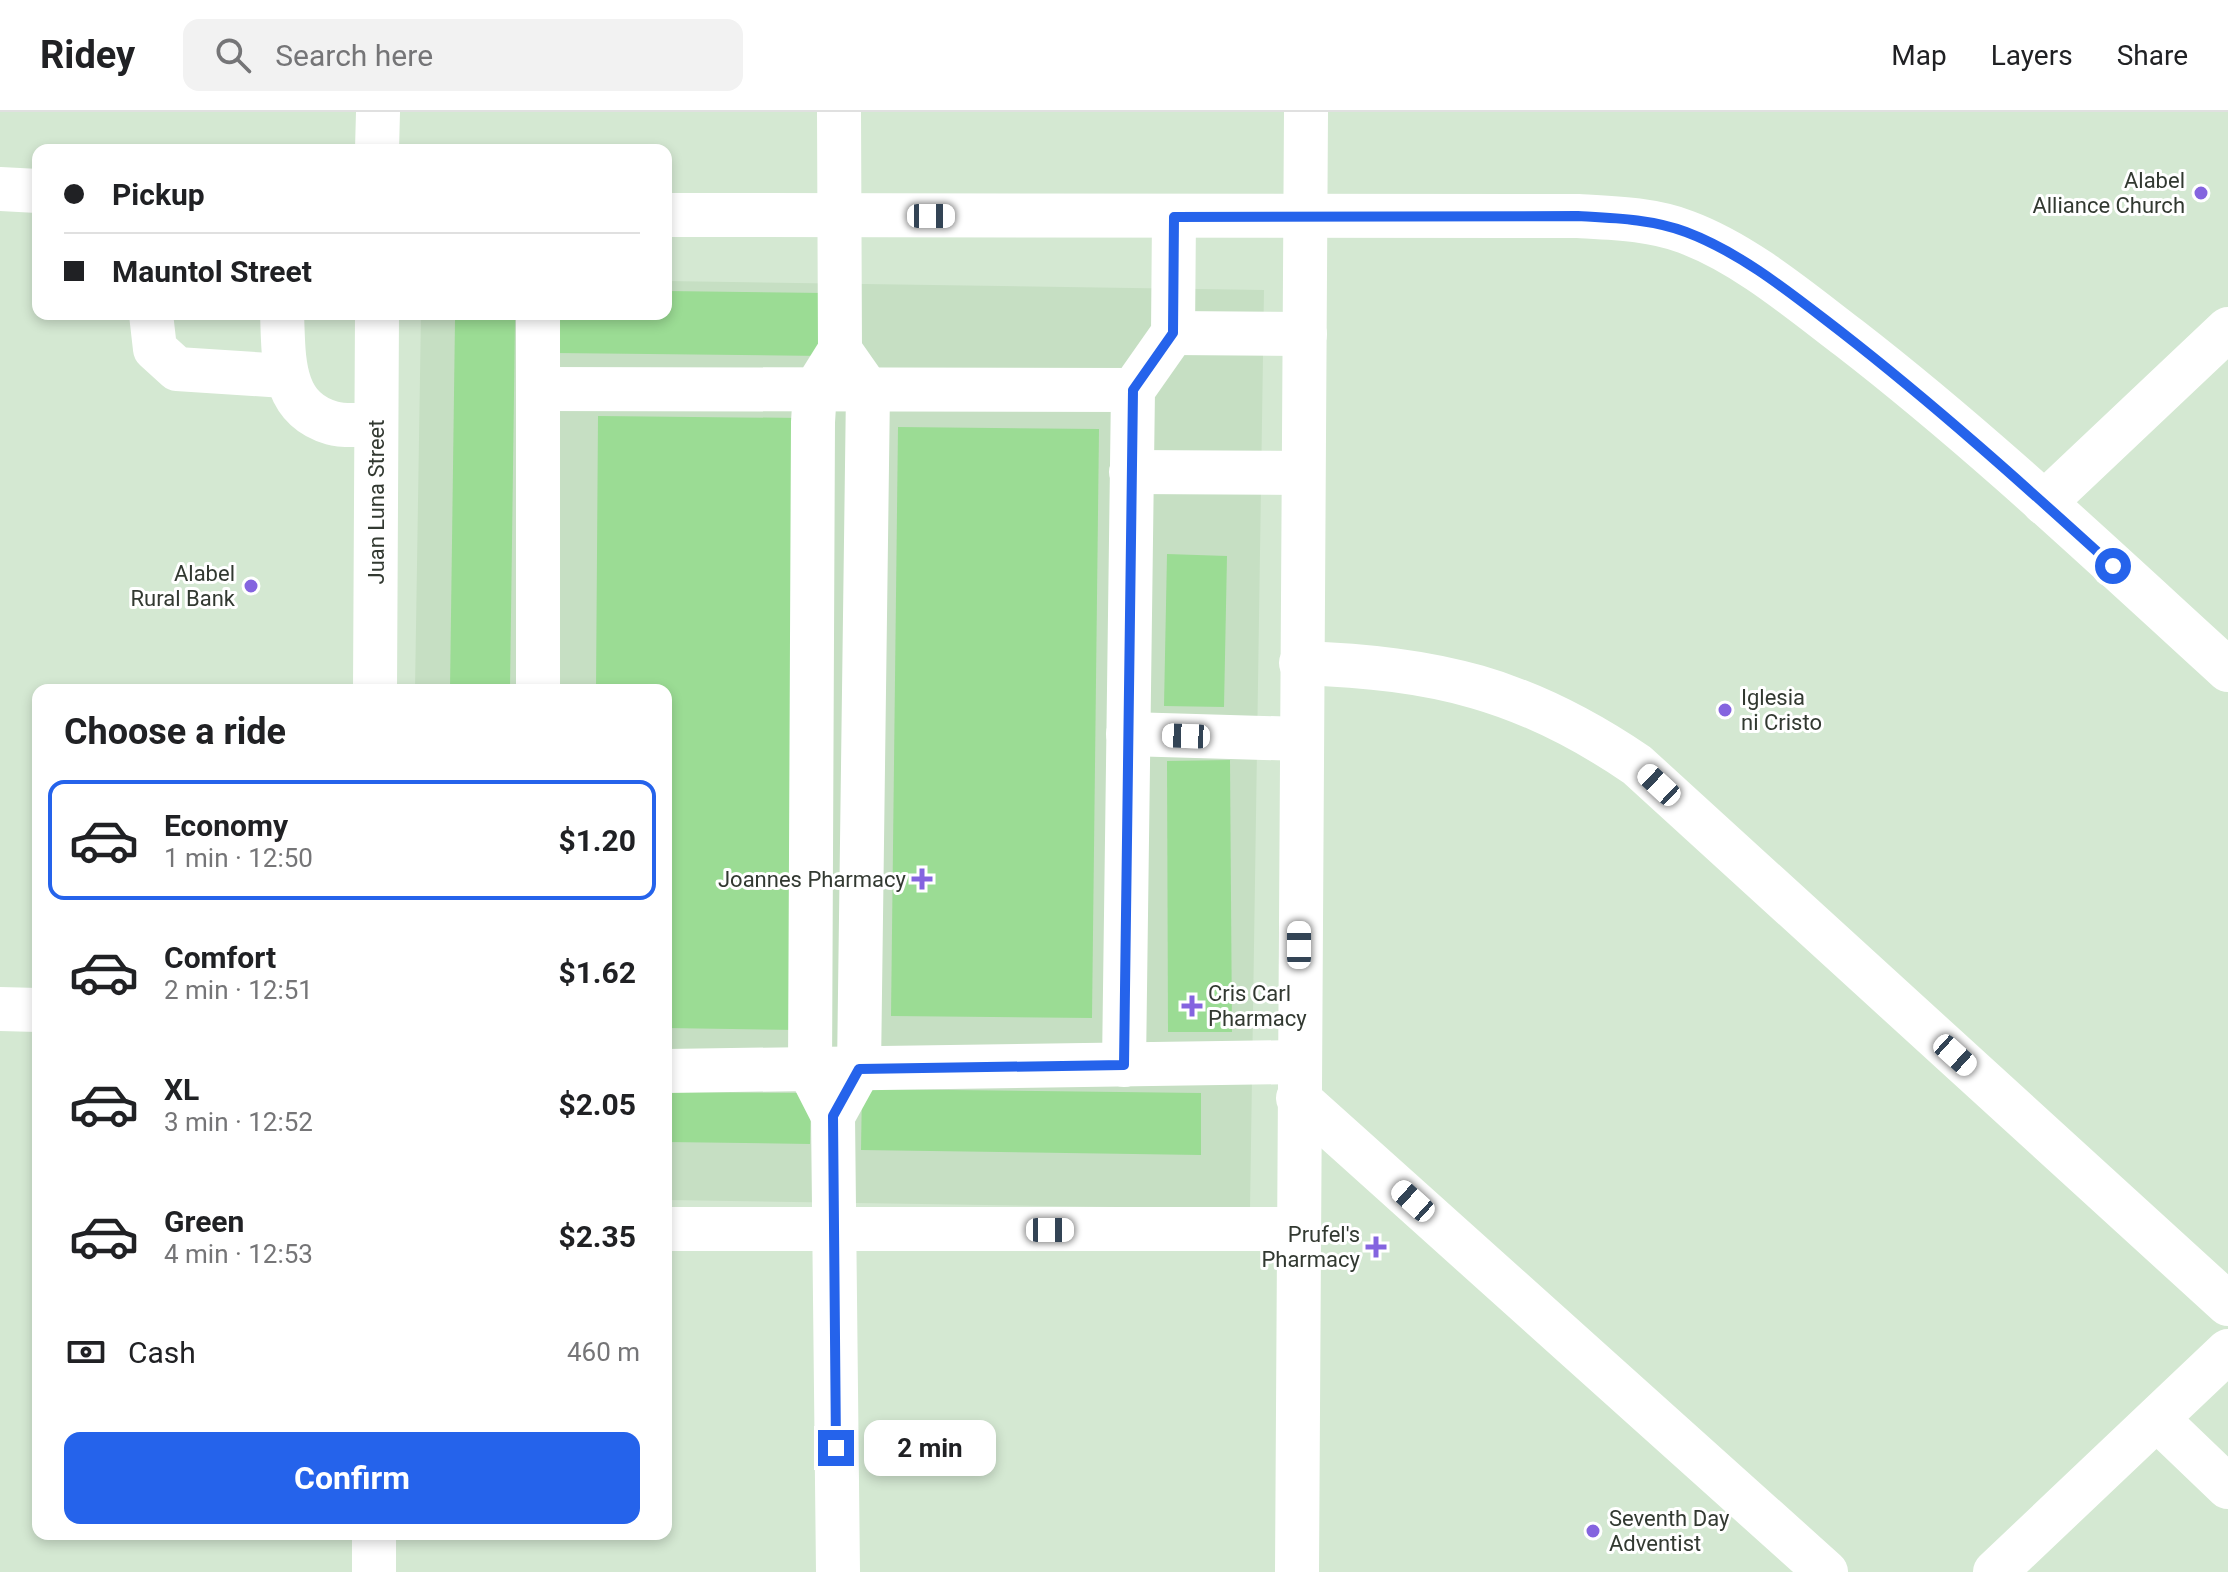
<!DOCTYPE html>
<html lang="en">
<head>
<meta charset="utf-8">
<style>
  :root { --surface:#fff; --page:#f2f2f2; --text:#202124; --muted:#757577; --line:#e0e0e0; --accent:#2563eb }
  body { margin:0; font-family:Roboto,sans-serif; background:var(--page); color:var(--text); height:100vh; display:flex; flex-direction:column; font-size:30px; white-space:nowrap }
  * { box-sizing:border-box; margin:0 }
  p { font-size:26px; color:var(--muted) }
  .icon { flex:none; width:44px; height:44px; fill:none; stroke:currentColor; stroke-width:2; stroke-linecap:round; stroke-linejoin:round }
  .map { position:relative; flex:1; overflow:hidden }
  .side { position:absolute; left:32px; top:572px; width:640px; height:856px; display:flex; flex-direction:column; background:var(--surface); border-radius:16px; box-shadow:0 4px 12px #0003 }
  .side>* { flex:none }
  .hud { position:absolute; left:32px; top:32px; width:640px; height:176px; border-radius:16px; box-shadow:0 4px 12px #0003; display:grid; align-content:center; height:176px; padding:0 32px; background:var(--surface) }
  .end { position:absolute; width:36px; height:36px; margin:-18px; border:10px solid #2563eb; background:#fff; box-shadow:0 0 0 4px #fff }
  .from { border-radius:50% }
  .bubble { position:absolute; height:56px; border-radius:16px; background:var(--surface); box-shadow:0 4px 12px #0003; font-size:26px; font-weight:700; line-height:56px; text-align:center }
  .car { position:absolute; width:24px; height:48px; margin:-24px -12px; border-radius:10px; box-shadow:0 0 6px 2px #0007; background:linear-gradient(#fff 24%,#345 0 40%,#fff 0 76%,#345 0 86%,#fff 0) }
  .hud b { display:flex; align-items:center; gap:28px; height:76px; font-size:30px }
  .hud b+b { border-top:2px solid var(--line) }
  .hud i { width:20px; height:20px; background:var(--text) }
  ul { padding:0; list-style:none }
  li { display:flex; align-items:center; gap:24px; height:120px; margin:0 16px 12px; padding:0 16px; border:4px solid transparent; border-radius:16px }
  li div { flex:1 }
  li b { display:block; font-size:30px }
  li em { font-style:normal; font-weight:700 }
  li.active { border-color:var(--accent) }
  li>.icon { width:72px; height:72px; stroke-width:1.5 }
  h2 { padding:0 32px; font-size:36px; line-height:96px }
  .pay { display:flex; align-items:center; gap:20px; height:88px; padding:0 32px; font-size:30px }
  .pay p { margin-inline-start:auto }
  .action { display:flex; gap:16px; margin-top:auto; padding:16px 32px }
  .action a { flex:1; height:92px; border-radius:16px; background:var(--accent); color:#fff; font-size:32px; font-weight:700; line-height:92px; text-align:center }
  header { display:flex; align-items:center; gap:48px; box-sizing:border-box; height:112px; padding:0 40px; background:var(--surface); border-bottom:2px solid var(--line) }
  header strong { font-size:38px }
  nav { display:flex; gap:44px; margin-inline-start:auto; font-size:28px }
  .search { width:560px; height:72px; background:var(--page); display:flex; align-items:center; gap:20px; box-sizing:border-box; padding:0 28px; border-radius:16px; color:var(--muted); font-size:30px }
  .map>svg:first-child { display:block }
  .built { fill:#c6dfc3 }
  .building { fill:#9bdc94 }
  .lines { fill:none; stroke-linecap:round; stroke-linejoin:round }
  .minor { stroke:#fff; stroke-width:44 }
  .route { stroke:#2563eb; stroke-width:10 }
  .poi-dot { fill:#8464df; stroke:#fff; stroke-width:3 }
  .labels { text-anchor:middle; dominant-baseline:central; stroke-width:6; stroke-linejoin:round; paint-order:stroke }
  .poi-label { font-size:22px; fill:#323931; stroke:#fff; text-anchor:end }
  .street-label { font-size:22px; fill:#323931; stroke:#fff }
</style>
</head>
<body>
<header>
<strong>Ridey</strong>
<div class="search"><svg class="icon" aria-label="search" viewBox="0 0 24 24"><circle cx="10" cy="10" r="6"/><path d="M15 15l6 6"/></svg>Search here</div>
<nav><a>Map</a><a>Layers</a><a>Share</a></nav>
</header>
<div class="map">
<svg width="2228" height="1460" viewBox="0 0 2228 1460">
  <rect width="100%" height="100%" fill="#d4e8d2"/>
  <!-- built -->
  <path class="built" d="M 666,169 L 1264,178 L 1250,1097 L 666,1088 L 666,578 L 415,578 L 421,202 L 666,202 Z"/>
  <!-- building -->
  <g class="building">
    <path d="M 666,179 L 825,181 L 824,244 L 556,241 L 557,202 L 666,202 Z"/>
    <path d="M 455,208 L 515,208 L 510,578 L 450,578 Z"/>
    <path d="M 598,304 L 801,306 L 797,918 L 666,916 L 666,578 L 596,578 Z"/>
    <path d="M 898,315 L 1099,317 L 1092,906 L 891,904 Z"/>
    <path d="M 1167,442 L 1227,444 L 1224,595 L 1164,594 Z"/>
    <path d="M 1230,648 L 1232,920 L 1168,920 L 1167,649 Z"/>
    <path d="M 862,977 L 1201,981 L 1201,1043 L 861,1038 Z"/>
    <path d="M 666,980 L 811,981 L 810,1032 L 666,1030 Z"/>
  </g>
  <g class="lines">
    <!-- minor -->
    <g class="minor">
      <path d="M 377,38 L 378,0"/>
      <path d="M 0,77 L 38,79"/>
      <path d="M 666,103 L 1578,104 C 1614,106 1652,107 1686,120 C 1745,142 1799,188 1849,226 C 1982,329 2104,445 2228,558"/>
      <path d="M 151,202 L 155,237 L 177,257 L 285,264"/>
      <path d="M 282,202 C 284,245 280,296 332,311 C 345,315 363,312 376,313"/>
      <path d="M 538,202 L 538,578"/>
      <path d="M 1173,221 L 1305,222"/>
      <path d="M 540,277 L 1133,278"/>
      <path d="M 1131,360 L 1303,361"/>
      <path d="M 2044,391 L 2228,217"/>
      <path d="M 1301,551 C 1436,556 1524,576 1637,653 L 2228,1192"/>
      <path d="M 375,578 L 377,202"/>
      <path d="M 1128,622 L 1301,627"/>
      <path d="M 0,897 L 38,898"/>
      <path d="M 1124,953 L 1133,278 L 1173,221 L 1174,105"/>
      <path d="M 666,959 L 1298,950"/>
      <path d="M 1298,986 L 1826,1460"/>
      <path d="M 833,1004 L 859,957 L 868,278 L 840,238"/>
      <path d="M 666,1117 L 1296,1117"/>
      <path d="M 2157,1307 L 2228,1375"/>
      <path d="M 374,1460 L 374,1422"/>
      <path d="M 838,1460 L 833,1004 L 810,959 L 813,310 L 815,278 L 840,238 L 839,0"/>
      <path d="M 1297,1460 L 1306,0"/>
      <path d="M 1995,1460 L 2228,1239"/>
    </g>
  </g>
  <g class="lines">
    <!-- route -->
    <path class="route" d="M 836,1336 L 833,1004 L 859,957 L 1124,953 L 1133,278 L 1173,221 L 1174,105 L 1578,104 C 1614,106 1652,107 1686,120 C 1742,141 1793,183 1840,219 C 1935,293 2024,373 2113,454"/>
  </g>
  <!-- markers -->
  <g class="poi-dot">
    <circle cx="2201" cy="81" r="8"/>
    <circle cx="251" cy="474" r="8"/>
    <circle cx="1725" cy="598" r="8"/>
    <path d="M918 755h8v8h8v8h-8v8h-8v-8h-8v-8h8z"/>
    <path d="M1188 882h8v8h8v8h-8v8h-8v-8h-8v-8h8z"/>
    <path d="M1372 1123h8v8h8v8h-8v8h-8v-8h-8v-8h8z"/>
    <circle cx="1593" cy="1419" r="8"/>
  </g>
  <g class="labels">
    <!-- poi labels -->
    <g class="poi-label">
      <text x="2185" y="68">Alabel<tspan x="2185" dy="25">Alliance Church</tspan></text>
      <text x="235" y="461">Alabel<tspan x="235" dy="25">Rural Bank</tspan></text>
      <text x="1741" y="585" text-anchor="start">Iglesia<tspan x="1741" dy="25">ni Cristo</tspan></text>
      <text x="906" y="767">Joannes Pharmacy</text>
      <text x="1208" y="881" text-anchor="start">Cris Carl<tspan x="1208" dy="25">Pharmacy</tspan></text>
      <text x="1360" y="1122">Prufel's<tspan x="1360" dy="25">Pharmacy</tspan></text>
      <text x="1609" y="1406" text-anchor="start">Seventh Day<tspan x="1609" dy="25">Adventist</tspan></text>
    </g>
    <!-- street labels -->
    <g class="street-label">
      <text transform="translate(376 390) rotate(-90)">Juan Luna Street</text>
    </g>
  </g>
</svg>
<i class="end from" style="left:2113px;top:454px"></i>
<i class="end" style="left:836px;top:1336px"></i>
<div class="bubble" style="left:864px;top:1308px;width:132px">2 min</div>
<i class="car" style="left:931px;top:104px;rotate:90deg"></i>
<i class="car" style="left:1186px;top:624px;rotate:272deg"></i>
<i class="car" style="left:1659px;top:673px;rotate:313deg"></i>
<i class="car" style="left:1299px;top:833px;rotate:0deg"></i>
<i class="car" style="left:1955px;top:943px;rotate:132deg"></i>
<i class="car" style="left:1413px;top:1089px;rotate:312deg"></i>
<i class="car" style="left:1050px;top:1118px;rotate:90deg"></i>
<div class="hud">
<b><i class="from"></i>Pickup</b>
<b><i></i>Mauntol Street</b>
</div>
<section class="side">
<h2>Choose a ride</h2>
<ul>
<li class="active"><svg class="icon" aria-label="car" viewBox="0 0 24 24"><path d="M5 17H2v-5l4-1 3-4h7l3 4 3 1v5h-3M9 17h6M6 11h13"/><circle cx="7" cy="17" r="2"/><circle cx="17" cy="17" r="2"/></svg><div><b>Economy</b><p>1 min · 12:50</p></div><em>$1.20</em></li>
<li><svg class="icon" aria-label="car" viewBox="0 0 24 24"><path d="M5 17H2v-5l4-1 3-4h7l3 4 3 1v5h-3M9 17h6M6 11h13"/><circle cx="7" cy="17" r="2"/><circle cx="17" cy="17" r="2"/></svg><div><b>Comfort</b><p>2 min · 12:51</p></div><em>$1.62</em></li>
<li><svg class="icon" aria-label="car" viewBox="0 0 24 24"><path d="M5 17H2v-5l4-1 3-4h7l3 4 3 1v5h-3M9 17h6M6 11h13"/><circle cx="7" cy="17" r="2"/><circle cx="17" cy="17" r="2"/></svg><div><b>XL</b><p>3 min · 12:52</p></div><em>$2.05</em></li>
<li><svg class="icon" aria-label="car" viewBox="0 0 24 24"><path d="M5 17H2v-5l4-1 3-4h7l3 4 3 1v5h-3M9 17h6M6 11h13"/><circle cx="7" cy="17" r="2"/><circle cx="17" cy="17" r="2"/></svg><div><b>Green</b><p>4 min · 12:53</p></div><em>$2.35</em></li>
</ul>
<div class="pay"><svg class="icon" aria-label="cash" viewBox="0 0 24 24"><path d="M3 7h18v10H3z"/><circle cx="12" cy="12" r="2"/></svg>Cash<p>460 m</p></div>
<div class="action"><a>Confirm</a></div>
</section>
</div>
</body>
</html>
